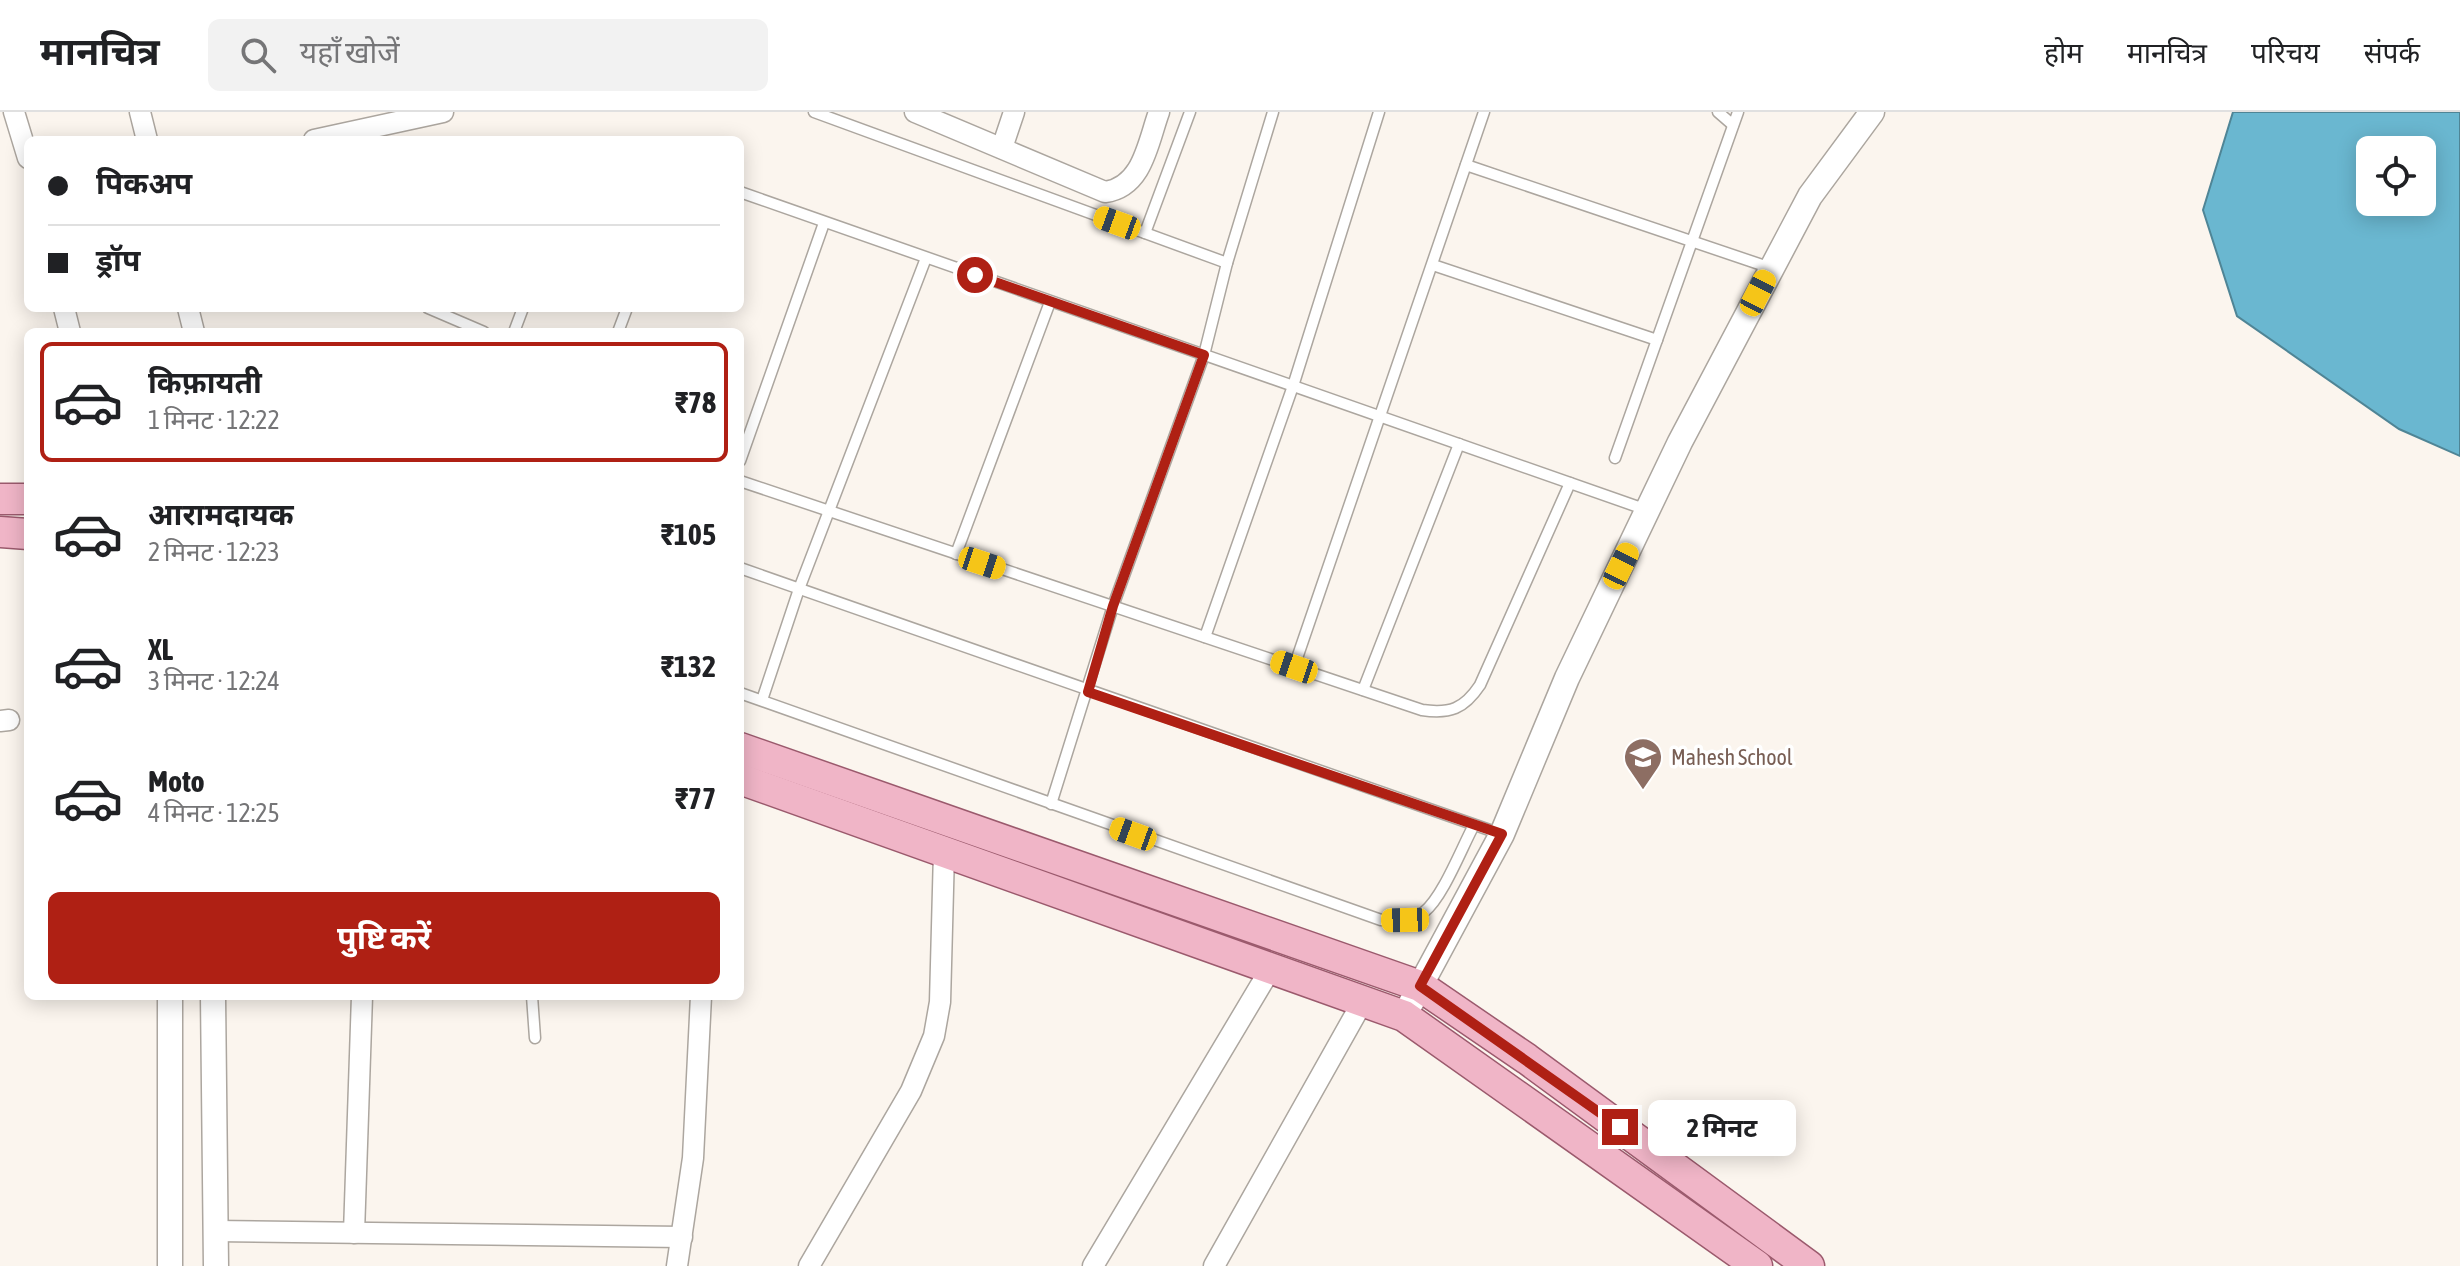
<!DOCTYPE html>
<html lang="hi">
<head>
<meta charset="utf-8">
<style>
  :root { --surface:#fff; --page:#f2f2f2; --text:#202124; --muted:#757577; --line:#e0e0e0; --accent:#af2014 }
  body { margin:0; font-family:"Asap Condensed","Noto Sans Devanagari",sans-serif; background:var(--page); color:var(--text); height:100vh; display:flex; flex-direction:column; font-size:30px; white-space:nowrap }
  * { box-sizing:border-box; margin:0 }
  p { font-size:26px; color:var(--muted) }
  .icon { flex:none; width:44px; height:44px; fill:none; stroke:currentColor; stroke-width:2; stroke-linecap:round; stroke-linejoin:round }
  .map { position:relative; flex:1; overflow:hidden }
  .panel { position:absolute; left:24px; top:216px; width:720px; height:672px; display:flex; flex-direction:column; background:var(--surface); border-radius:12px; box-shadow:0 4px 20px #0003 }
  .panel>* { flex:none }
  .top-card { position:absolute; left:24px; top:24px; width:720px; height:176px; border-radius:12px; box-shadow:0 4px 20px #0003; display:grid; align-content:center; height:176px; padding:0 24px; background:var(--surface) }
  .fabs { position:absolute; left:2356px; top:24px; display:grid; gap:16px }
  .fabs a { display:grid; place-items:center; width:80px; height:80px; border-radius:12px; background:var(--surface); box-shadow:0 4px 20px #0003; font-size:40px }
  .end { position:absolute; width:36px; height:36px; margin:-18px; border:10px solid #af2014; background:#fff; box-shadow:0 0 0 4px #fff }
  .from { border-radius:50% }
  .bubble { position:absolute; height:56px; border-radius:12px; background:var(--surface); box-shadow:0 4px 20px #0003; font-size:26px; font-weight:700; line-height:56px; text-align:center }
  .car { position:absolute; width:24px; height:48px; margin:-24px -12px; border-radius:10px; box-shadow:0 0 6px 2px #0007; background:linear-gradient(#f5c518 24%,#345 0 40%,#f5c518 0 76%,#345 0 86%,#f5c518 0) }
  .top-card b { display:flex; align-items:center; gap:28px; height:76px; font-size:30px }
  .top-card b+b { border-top:2px solid var(--line) }
  .top-card i { width:20px; height:20px; background:var(--text) }
  ul { padding:14px 0 0; list-style:none }
  li { display:flex; align-items:center; gap:24px; height:120px; margin:0 16px 12px; padding:0 8px; border:4px solid transparent; border-radius:12px }
  li div { flex:1 }
  li b { display:block; font-size:30px }
  li em { font-style:normal; font-weight:700 }
  li.active { border-color:var(--accent) }
  li>.icon { width:72px; height:72px; stroke-width:1.5 }
  .action { display:flex; gap:16px; margin-top:auto; padding:16px 24px }
  .action a { flex:1; height:92px; border-radius:12px; background:var(--accent); color:#fff; font-size:32px; font-weight:700; line-height:92px; text-align:center }
  header { display:flex; align-items:center; gap:48px; box-sizing:border-box; height:112px; padding:0 40px; background:var(--surface); border-bottom:2px solid var(--line) }
  header strong { font-size:38px }
  nav { display:flex; gap:44px; margin-inline-start:auto; font-size:28px }
  .search { width:560px; height:72px; background:var(--page); display:flex; align-items:center; gap:20px; box-sizing:border-box; padding:0 28px; border-radius:12px; color:var(--muted); font-size:30px }
  .map>svg:first-child { display:block }
  .water { fill:#6ab7d0; stroke:#4f8596; stroke-width:2; fill-rule:evenodd }
  .lines { fill:none; stroke-linecap:round; stroke-linejoin:round }
  .service-casing { stroke:#aca69f; stroke-width:13 }
  .minor-casing { stroke:#aca69f; stroke-width:23 }
  .tertiary-casing { stroke:#aca69f; stroke-width:27 }
  .primary-casing { stroke:#9b5a6d; stroke-width:33 }
  .service { stroke:#fff; stroke-width:10 }
  .minor { stroke:#fff; stroke-width:20 }
  .tertiary { stroke:#fff; stroke-width:24 }
  .primary { stroke:#f0b5c7; stroke-width:30 }
  .route { stroke:#af2014; stroke-width:10 }
  .labels { text-anchor:middle; dominant-baseline:central; stroke-width:7; stroke-linejoin:round; paint-order:stroke }
  .education-label { font-size:22px; fill:#785e54; stroke:#fff; text-anchor:start }
</style>
</head>
<body>
<header>
<strong>मानचित्र</strong>
<div class="search"><svg class="icon" aria-label="search" viewBox="0 0 24 24"><circle cx="10" cy="10" r="6"/><path d="M15 15l6 6"/></svg>यहाँ खोजें</div>
<nav><a>होम</a><a>मानचित्र</a><a>परिचय</a><a>संपर्क</a></nav>
</header>
<div class="map">
<svg width="2460" height="1154" viewBox="0 0 2460 1154">
  <rect width="100%" height="100%" fill="#fbf5ee"/>
  <!-- water -->
  <path class="water" d="M 2233,0 L 2460,0 L 2460,344 L 2399,317 L 2237,204 L 2203,98 ZM 2370,38 L 2422,38 L 2422,90 L 2370,90 Z"/>
  <g class="lines">
    <!-- service casing -->
    <g class="service-casing">
      <g id="service">
        <path d="M 814,0 L 1227,151"/>
        <path d="M 1718,0 L 1733,13"/>
        <path d="M 1466,53 L 1771,156"/>
        <path d="M 740,80 L 1647,398"/>
        <path d="M 1145,121 L 1190,0"/>
        <path d="M 1433,153 L 1657,228"/>
        <path d="M 428,196 L 484,220"/>
        <path d="M 514,220 L 523,196"/>
        <path d="M 618,220 L 627,196"/>
        <path d="M 1615,346 L 1738,0"/>
        <path d="M 740,349 L 824,111"/>
        <path d="M 740,369 L 1422,598 C 1450,602 1464,597 1480,573 L 1570,371"/>
        <path d="M 956,442 L 1050,190"/>
        <path d="M 740,456 L 1501,722"/>
        <path d="M 1205,525 L 1293,274 L 1379,0"/>
        <path d="M 1294,555 L 1484,0"/>
        <path d="M 1363,578 L 1459,332"/>
        <path d="M 740,581 L 1381,808 C 1395,808 1412,809 1424,800 C 1443,785 1462,735 1474,713"/>
        <path d="M 762,588 L 799,477 L 926,146"/>
        <path d="M 1051,692 L 1113,494 L 1204,243 L 1227,151 L 1273,0"/>
        <path d="M 532,884 L 535,926"/>
      </g>
    </g>
    <!-- minor casing -->
    <g class="minor-casing">
      <g id="minor">
        <path d="M 14,0 L 28,46"/>
        <path d="M 140,0 L 147,28"/>
        <path d="M 915,0 L 1105,80 C 1143,75 1148,30 1159,0"/>
        <path d="M 314,28 L 443,0"/>
        <path d="M 1002,36 L 1014,0"/>
        <path d="M 64,196 L 70,220"/>
        <path d="M 188,196 L 194,220"/>
        <path d="M 0,609 L 9,608"/>
        <path d="M 215,1119 L 682,1125"/>
        <path d="M 354,1121 L 362,884"/>
        <path d="M 677,1154 L 693,1046 L 701,884"/>
        <path d="M 809,1154 L 911,979 L 934,924 L 940,890 L 944,740"/>
        <path d="M 1093,1154 L 1271,856"/>
        <path d="M 1214,1154 L 1363,889"/>
      </g>
    </g>
    <!-- tertiary casing -->
    <g class="tertiary-casing">
      <g id="tertiary">
        <path d="M 170,884 L 170,1154"/>
        <path d="M 213,884 L 216,1154"/>
        <path d="M 1404,904 L 1502,722 L 1567,566 L 1680,330 L 1810,84 L 1872,0"/>
      </g>
    </g>
    <!-- primary casing -->
    <g class="primary-casing">
      <g id="primary">
        <path d="M 0,387 L 28,387"/>
        <path d="M 0,420 L 28,422"/>
        <path d="M 740,636 L 1420,874 L 1527,947 L 1809,1154"/>
        <path d="M 740,667 L 1404,904 L 1757,1154"/>
      </g>
    </g>
    <!-- service -->
    <use href="#service" class="service"/>
    <!-- minor -->
    <use href="#minor" class="minor"/>
    <!-- tertiary -->
    <use href="#tertiary" class="tertiary"/>
    <!-- primary -->
    <use href="#primary" class="primary"/>
  </g>
  <g class="lines">
    <!-- route -->
    <path class="route" d="M 975,163 L 1204,243 L 1113,494 L 1088,580 L 1502,722 L 1420,874 L 1620,1015"/>
  </g>
  <!-- icons -->
  <defs>
    <g id="school-pin" transform="scale(2)"><path d="M0 17L-7.5 6A9.5 9.5 0 1 1 7.5 6Z" fill="#8d6e63" stroke="#fff"/><path d="M0-5L7-2L0 1L-7-2ZM-4 1L0 2.5L4 1V4Q0 6-4 4Z" fill="#fff"/></g>
  </defs>
  <g fill-rule="evenodd">
    <use href="#school-pin" x="1643" y="645"/>
  </g>
  <g class="labels">
    <!-- education labels -->
    <g class="education-label">
      <text x="1671" y="645">Mahesh School</text>
    </g>
  </g>
</svg>
<div class="fabs">
<a><svg class="icon" aria-label="locate" viewBox="0 0 24 24"><circle cx="12" cy="12" r="6"/><path d="M12 2v4M12 18v4M2 12h4M18 12h4"/></svg></a>
</div>
<i class="end from" style="left:975px;top:163px"></i>
<i class="end" style="left:1620px;top:1015px"></i>
<div class="bubble" style="left:1648px;top:988px;width:148px">2 मिनट</div>
<i class="car" style="left:1117px;top:111px;rotate:290deg"></i>
<i class="car" style="left:1758px;top:181px;rotate:27deg"></i>
<i class="car" style="left:982px;top:451px;rotate:108deg"></i>
<i class="car" style="left:1621px;top:454px;rotate:26deg"></i>
<i class="car" style="left:1294px;top:555px;rotate:289deg"></i>
<i class="car" style="left:1133px;top:722px;rotate:290deg"></i>
<i class="car" style="left:1405px;top:808px;rotate:269deg"></i>
<div class="top-card">
<b><i class="from"></i>पिकअप</b>
<b><i></i>ड्रॉप</b>
</div>
<section class="panel">
<ul>
<li class="active"><svg class="icon" aria-label="car" viewBox="0 0 24 24"><path d="M5 17H2v-5l4-1 3-4h7l3 4 3 1v5h-3M9 17h6M6 11h13"/><circle cx="7" cy="17" r="2"/><circle cx="17" cy="17" r="2"/></svg><div><b>किफ़ायती</b><p>1 मिनट · 12:22</p></div><em>₹78</em></li>
<li><svg class="icon" aria-label="car" viewBox="0 0 24 24"><path d="M5 17H2v-5l4-1 3-4h7l3 4 3 1v5h-3M9 17h6M6 11h13"/><circle cx="7" cy="17" r="2"/><circle cx="17" cy="17" r="2"/></svg><div><b>आरामदायक</b><p>2 मिनट · 12:23</p></div><em>₹105</em></li>
<li><svg class="icon" aria-label="car" viewBox="0 0 24 24"><path d="M5 17H2v-5l4-1 3-4h7l3 4 3 1v5h-3M9 17h6M6 11h13"/><circle cx="7" cy="17" r="2"/><circle cx="17" cy="17" r="2"/></svg><div><b>XL</b><p>3 मिनट · 12:24</p></div><em>₹132</em></li>
<li><svg class="icon" aria-label="car" viewBox="0 0 24 24"><path d="M5 17H2v-5l4-1 3-4h7l3 4 3 1v5h-3M9 17h6M6 11h13"/><circle cx="7" cy="17" r="2"/><circle cx="17" cy="17" r="2"/></svg><div><b>Moto</b><p>4 मिनट · 12:25</p></div><em>₹77</em></li>
</ul>
<div class="action"><a>पुष्टि करें</a></div>
</section>
</div>
</body>
</html>
